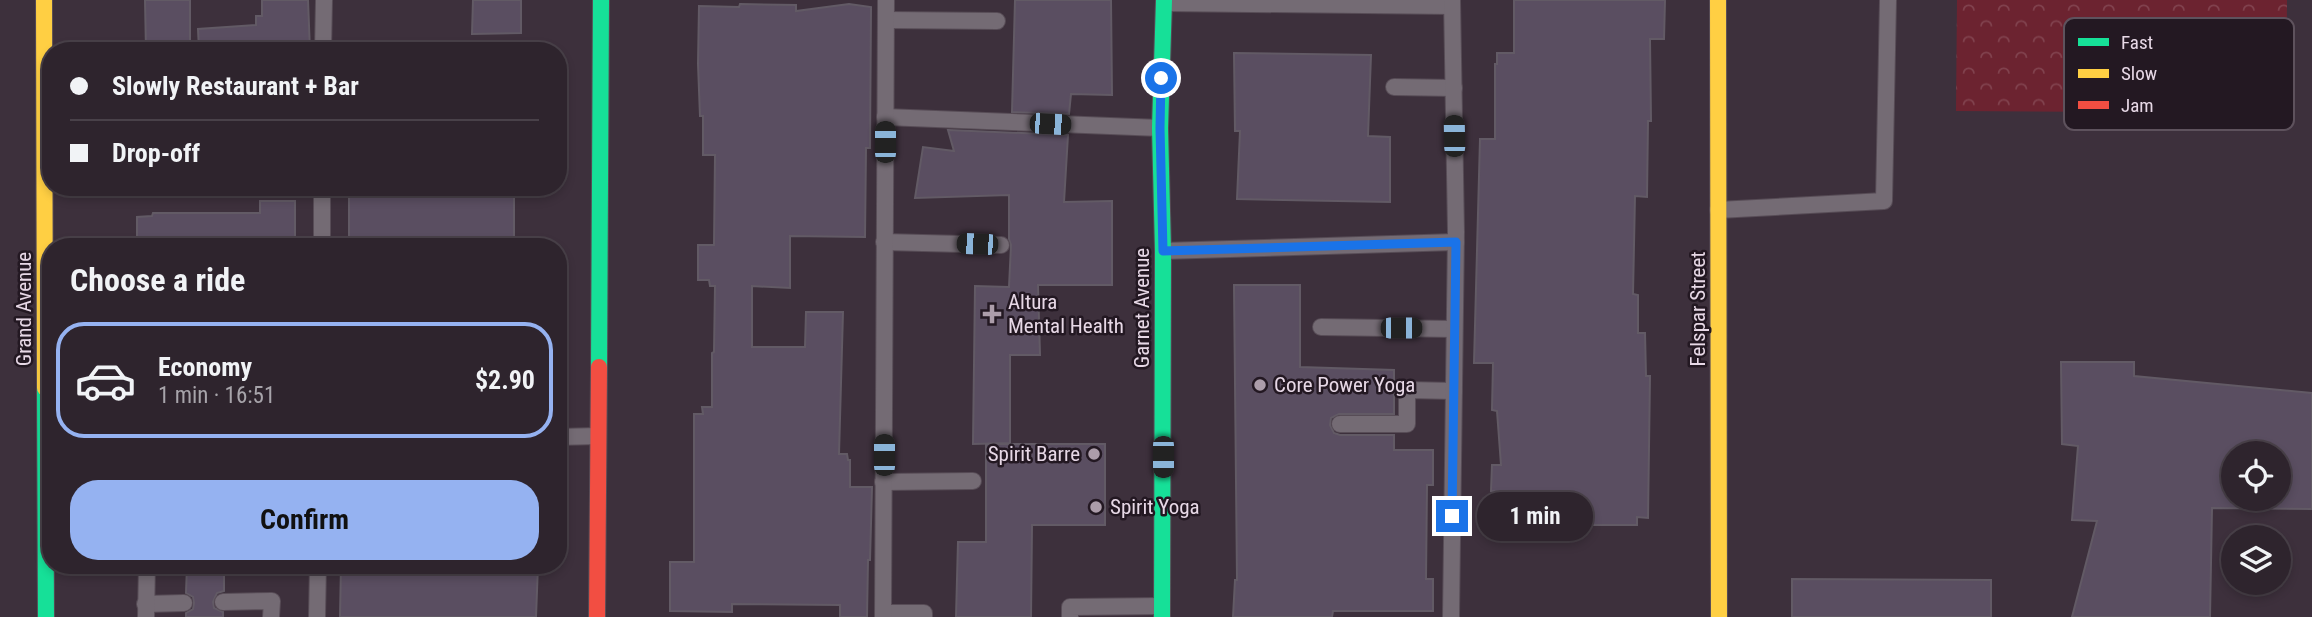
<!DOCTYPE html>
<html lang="en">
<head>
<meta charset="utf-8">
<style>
  :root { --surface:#2e242d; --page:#3a3039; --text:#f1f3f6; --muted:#a7a4aa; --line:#494149; --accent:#95b2f1 }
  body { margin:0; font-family:"Roboto Condensed",sans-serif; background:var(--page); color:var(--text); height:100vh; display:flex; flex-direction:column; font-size:26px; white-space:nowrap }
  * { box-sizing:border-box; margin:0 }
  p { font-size:23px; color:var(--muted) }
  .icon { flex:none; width:38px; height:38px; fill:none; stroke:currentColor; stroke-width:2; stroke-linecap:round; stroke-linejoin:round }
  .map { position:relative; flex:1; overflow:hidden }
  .side { position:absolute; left:42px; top:238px; width:525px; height:336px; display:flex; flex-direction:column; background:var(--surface); border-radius:28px; box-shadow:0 4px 10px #0003,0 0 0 2px var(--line) }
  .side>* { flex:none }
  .top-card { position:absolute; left:42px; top:42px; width:525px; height:154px; border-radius:28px; box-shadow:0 4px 10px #0003,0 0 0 2px var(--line); display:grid; align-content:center; height:154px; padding:0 28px; background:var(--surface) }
  .fabs { position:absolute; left:2221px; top:441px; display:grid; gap:14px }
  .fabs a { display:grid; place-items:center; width:70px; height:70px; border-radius:50%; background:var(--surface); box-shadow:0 4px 10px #0003,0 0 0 2px var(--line); font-size:35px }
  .end { position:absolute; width:32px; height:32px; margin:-16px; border:9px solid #1a73e8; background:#fff; box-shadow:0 0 0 4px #fff }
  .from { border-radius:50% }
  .bubble { position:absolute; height:49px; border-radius:24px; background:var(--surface); box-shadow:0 4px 10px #0003,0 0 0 2px var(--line); font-size:23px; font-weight:700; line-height:49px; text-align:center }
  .car { position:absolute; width:21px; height:42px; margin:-21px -10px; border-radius:9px; box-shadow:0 0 5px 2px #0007; background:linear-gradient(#222 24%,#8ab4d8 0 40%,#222 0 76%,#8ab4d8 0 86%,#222 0) }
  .top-card b { display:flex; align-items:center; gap:24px; height:66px; font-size:26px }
  .top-card b+b { border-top:2px solid var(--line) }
  .top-card i { width:18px; height:18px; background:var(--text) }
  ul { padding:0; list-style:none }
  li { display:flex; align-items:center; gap:21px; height:116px; margin:0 14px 10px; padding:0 14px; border:4px solid transparent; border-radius:28px }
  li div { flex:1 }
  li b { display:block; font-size:26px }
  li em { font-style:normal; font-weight:700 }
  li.on { border-color:var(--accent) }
  li>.icon { width:63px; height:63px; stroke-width:1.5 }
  h2 { padding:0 28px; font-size:32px; line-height:84px }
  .action { display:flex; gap:14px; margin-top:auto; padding:14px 28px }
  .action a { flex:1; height:80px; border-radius:28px; background:var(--accent); color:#111; font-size:28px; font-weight:700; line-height:80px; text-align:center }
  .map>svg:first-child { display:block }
  .forest { fill:url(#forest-crowns) }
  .building { fill:#5a4e61; stroke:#625a65; stroke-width:2; fill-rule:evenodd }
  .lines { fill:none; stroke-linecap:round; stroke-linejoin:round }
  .lane-casing { stroke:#574c56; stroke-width:18 }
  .fast-casing { stroke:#574c56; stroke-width:18 }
  .slow-casing { stroke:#574c56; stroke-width:18 }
  .jam-casing { stroke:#574c56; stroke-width:18 }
  .lane { stroke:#746b74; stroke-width:16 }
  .fast { stroke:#16e098; stroke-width:16 }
  .slow { stroke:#ffcf43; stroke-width:16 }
  .jam { stroke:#f24e42; stroke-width:16 }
  .route { stroke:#1a73e8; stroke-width:9 }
  .poi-dot { fill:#ac9daa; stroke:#231822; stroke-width:2.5 }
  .labels { text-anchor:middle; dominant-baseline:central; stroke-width:5; stroke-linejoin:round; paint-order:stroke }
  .poi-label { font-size:21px; fill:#e7d8e6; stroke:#231822; text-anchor:start }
  .street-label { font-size:21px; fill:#e7d8e6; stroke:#231822 }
  .key { fill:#231822; stroke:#5e525d; stroke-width:2 }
  .key-label { font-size:19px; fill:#e7d8e6 }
</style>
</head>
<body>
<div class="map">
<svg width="2312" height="617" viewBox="0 0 2312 617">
  <defs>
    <pattern id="forest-crowns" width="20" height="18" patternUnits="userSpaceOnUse" patternTransform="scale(1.75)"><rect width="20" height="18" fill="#6c2330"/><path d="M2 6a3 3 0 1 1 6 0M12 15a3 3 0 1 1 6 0" fill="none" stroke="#81424e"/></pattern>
  </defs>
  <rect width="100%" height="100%" fill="#3d303c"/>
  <!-- forest -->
  <path class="forest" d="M 1957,0 L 2287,0 L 2286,113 L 1956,111 Z"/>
  <!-- building -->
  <g class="building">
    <path d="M 145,0 L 190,0 L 190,51 L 146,51 Z"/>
    <path d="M 262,0 L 308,0 L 310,51 L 199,51 L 198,29 L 256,25 L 256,16 L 262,16 Z"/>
    <path d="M 473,0 L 521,0 L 521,33 L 472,34 Z"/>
    <path d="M 1015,0 L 1111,0 L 1112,95 L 1071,94 L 1069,114 L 1012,112 Z"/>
    <path d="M 1514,0 L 1665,0 L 1664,39 L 1650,39 L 1651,121 L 1648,121 L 1647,197 L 1635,196 L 1633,294 L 1638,295 L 1638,333 L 1645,333 L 1646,376 L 1650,376 L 1648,518 L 1637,517 L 1637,525 L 1556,525 L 1555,495 L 1491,491 L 1492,465 L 1501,465 L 1497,411 L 1492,410 L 1493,363 L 1474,363 L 1480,139 L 1495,139 L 1495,64 L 1497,64 L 1497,53 L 1514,53 Z"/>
    <path d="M 740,4 L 796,5 L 796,11 L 849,4 L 871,7 L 870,148 L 866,148 L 865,237 L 790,236 L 790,288 L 752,286 L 752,347 L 805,347 L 806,312 L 843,312 L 839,454 L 847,454 L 848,460 L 850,460 L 850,487 L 872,487 L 870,560 L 868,560 L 867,617 L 840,617 L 840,605 L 732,604 L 732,612 L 670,611 L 670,562 L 694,562 L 694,414 L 703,414 L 702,407 L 712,407 L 712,353 L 714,352 L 715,286 L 710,286 L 709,280 L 698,280 L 698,245 L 714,245 L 715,155 L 703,155 L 703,116 L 700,116 L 698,64 L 699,6 L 739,7 Z"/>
    <path d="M 1234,53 L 1371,55 L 1368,136 L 1390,137 L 1390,202 L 1237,199 L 1240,131 L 1235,131 Z"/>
    <path d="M 948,130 L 1068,135 L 1064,202 L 1112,201 L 1112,285 L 1038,285 L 1040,355 L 1010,355 L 1010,443 L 973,444 L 975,286 L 1009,287 L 1011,245 L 1009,239 L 1009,195 L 915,198 L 923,147 L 954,151 Z"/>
    <rect x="349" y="187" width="165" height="60"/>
    <path d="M 260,201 L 295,201 L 295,247 L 137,247 L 137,217 L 152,216 L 153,213 L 260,213 Z"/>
    <path d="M 1234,285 L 1300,285 L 1300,367 L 1394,370 L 1394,414 L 1339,414 L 1331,418 L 1330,425 L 1334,433 L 1340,435 L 1394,435 L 1394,450 L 1433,450 L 1433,485 L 1427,485 L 1426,579 L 1433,579 L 1433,611 L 1333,611 L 1332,617 L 1233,617 L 1235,580 L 1237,580 Z"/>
    <path d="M 2061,362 L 2134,362 L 2134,376 L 2312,393 L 2312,509 L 2212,508 L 2210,617 L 2072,617 L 2097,521 L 2072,520 L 2078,446 L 2062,444 ZM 2233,453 L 2278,453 L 2278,499 L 2233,499 Z"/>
    <path d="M 986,444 L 1105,444 L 1105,525 L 1032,525 L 1031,617 L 956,617 L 958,542 L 986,542 Z"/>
    <path d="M 187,565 L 224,565 L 224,591 L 217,593 L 213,602 L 214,608 L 223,612 L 223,617 L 186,617 L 186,613 L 193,609 L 194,603 L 193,597 L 186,593 Z"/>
    <path d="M 341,565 L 538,565 L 536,617 L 340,617 Z"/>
    <path d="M 1792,579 L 1991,580 L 1991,617 L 1792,617 Z"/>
  </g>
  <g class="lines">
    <!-- lane casing -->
    <g class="lane-casing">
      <g id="lane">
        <path d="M 1164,3 L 1452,6"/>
        <path d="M 886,20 L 997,21"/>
        <path d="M 323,51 L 324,0"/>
        <path d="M 1394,87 L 1454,88"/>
        <path d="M 885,117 L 1160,128"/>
        <path d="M 1718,210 L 1884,201 L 1888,0"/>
        <path d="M 884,242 L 1001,245"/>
        <path d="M 322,247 L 322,187"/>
        <path d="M 1163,251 L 1456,242"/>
        <path d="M 1321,327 L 1454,329"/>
        <path d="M 1340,424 L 1407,424 L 1407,390 L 1454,391"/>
        <path d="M 558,437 L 598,436"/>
        <path d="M 883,482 L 973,481"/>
        <path d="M 223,602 L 272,601 L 271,617"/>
        <path d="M 145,604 L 184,603"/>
        <path d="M 883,613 L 924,613 L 924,617"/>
        <path d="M 146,617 L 147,565"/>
        <path d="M 317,617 L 318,565"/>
        <path d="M 883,617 L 886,0"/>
        <path d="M 1070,617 L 1070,607 L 1162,606"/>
        <path d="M 1451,617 L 1456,232 L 1452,0"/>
      </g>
    </g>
    <!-- fast casing -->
    <g class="fast-casing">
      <g id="fast">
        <path d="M 599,367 L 601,0"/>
        <path d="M 45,388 L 46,617"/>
        <path d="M 1162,617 L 1163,251 L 1160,128 L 1164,0"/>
      </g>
    </g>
    <!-- slow casing -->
    <g class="slow-casing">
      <g id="slow">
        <path d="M 44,0 L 45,388"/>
        <path d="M 1718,0 L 1719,617"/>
      </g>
    </g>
    <!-- jam casing -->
    <g class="jam-casing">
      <path id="jam" d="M 597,617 L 599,367"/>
    </g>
    <!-- lane -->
    <use href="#lane" class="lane"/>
    <!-- fast -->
    <use href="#fast" class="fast"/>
    <!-- slow -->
    <use href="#slow" class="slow"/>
    <!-- jam -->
    <use href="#jam" class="jam"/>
  </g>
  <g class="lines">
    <!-- route -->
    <path class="route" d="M 1161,78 L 1160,128 L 1163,251 L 1456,242 L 1452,516"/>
  </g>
  <!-- markers -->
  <g class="poi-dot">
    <path d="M988.5 303.5h7v7h7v7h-7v7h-7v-7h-7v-7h7z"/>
    <circle cx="1260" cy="385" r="7"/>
    <circle cx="1094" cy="454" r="7"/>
    <circle cx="1096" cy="507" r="7"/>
  </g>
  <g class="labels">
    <!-- poi labels -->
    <g class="poi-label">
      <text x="1008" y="302">Altura<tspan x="1008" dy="24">Mental Health</tspan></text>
      <text x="1274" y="385">Core Power Yoga</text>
      <text x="1080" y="454" text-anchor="end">Spirit Barre</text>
      <text x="1110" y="507">Spirit Yoga</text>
    </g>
    <!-- street labels -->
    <g class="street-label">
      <text transform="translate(1142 308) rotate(-90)">Garnet Avenue</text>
      <text transform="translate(24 309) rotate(-90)">Grand Avenue</text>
      <text transform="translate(1698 309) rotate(-90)">Felspar Street</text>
    </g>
  </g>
  <!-- legend -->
  <rect x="2064" y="18" width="230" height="112" rx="10" class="key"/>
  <rect x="2078" y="38" width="31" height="8" fill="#16e098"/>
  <rect x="2078" y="69" width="31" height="9" fill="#ffcf43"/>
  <rect x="2078" y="101" width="31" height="8" fill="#f24e42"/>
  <g class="key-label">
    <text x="2121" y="49">Fast</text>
    <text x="2121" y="80">Slow</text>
    <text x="2121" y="112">Jam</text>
  </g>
</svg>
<div class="fabs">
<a><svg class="icon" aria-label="locate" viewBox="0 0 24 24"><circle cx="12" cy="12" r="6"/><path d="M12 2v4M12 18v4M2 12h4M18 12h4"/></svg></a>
<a><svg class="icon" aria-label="layers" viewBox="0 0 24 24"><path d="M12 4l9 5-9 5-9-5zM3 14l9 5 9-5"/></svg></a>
</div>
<i class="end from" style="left:1161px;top:78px"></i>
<i class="end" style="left:1452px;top:516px"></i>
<div class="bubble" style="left:1477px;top:492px;width:116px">1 min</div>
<i class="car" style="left:1050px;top:124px;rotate:93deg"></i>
<i class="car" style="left:1454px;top:136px;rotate:359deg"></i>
<i class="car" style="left:885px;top:142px;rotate:0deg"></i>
<i class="car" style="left:977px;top:244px;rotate:272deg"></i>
<i class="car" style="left:1401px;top:328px;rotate:90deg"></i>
<i class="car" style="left:884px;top:455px;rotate:0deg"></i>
<i class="car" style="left:1163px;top:457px;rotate:180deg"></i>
<div class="top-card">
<b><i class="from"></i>Slowly Restaurant + Bar</b>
<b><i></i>Drop-off</b>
</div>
<section class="side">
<h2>Choose a ride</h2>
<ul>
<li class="on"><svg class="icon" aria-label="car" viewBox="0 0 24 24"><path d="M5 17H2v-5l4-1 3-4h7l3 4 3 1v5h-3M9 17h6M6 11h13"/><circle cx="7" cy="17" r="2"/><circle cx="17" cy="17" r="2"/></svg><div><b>Economy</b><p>1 min · 16:51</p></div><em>$2.90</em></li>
</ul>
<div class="action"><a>Confirm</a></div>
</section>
</div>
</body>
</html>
